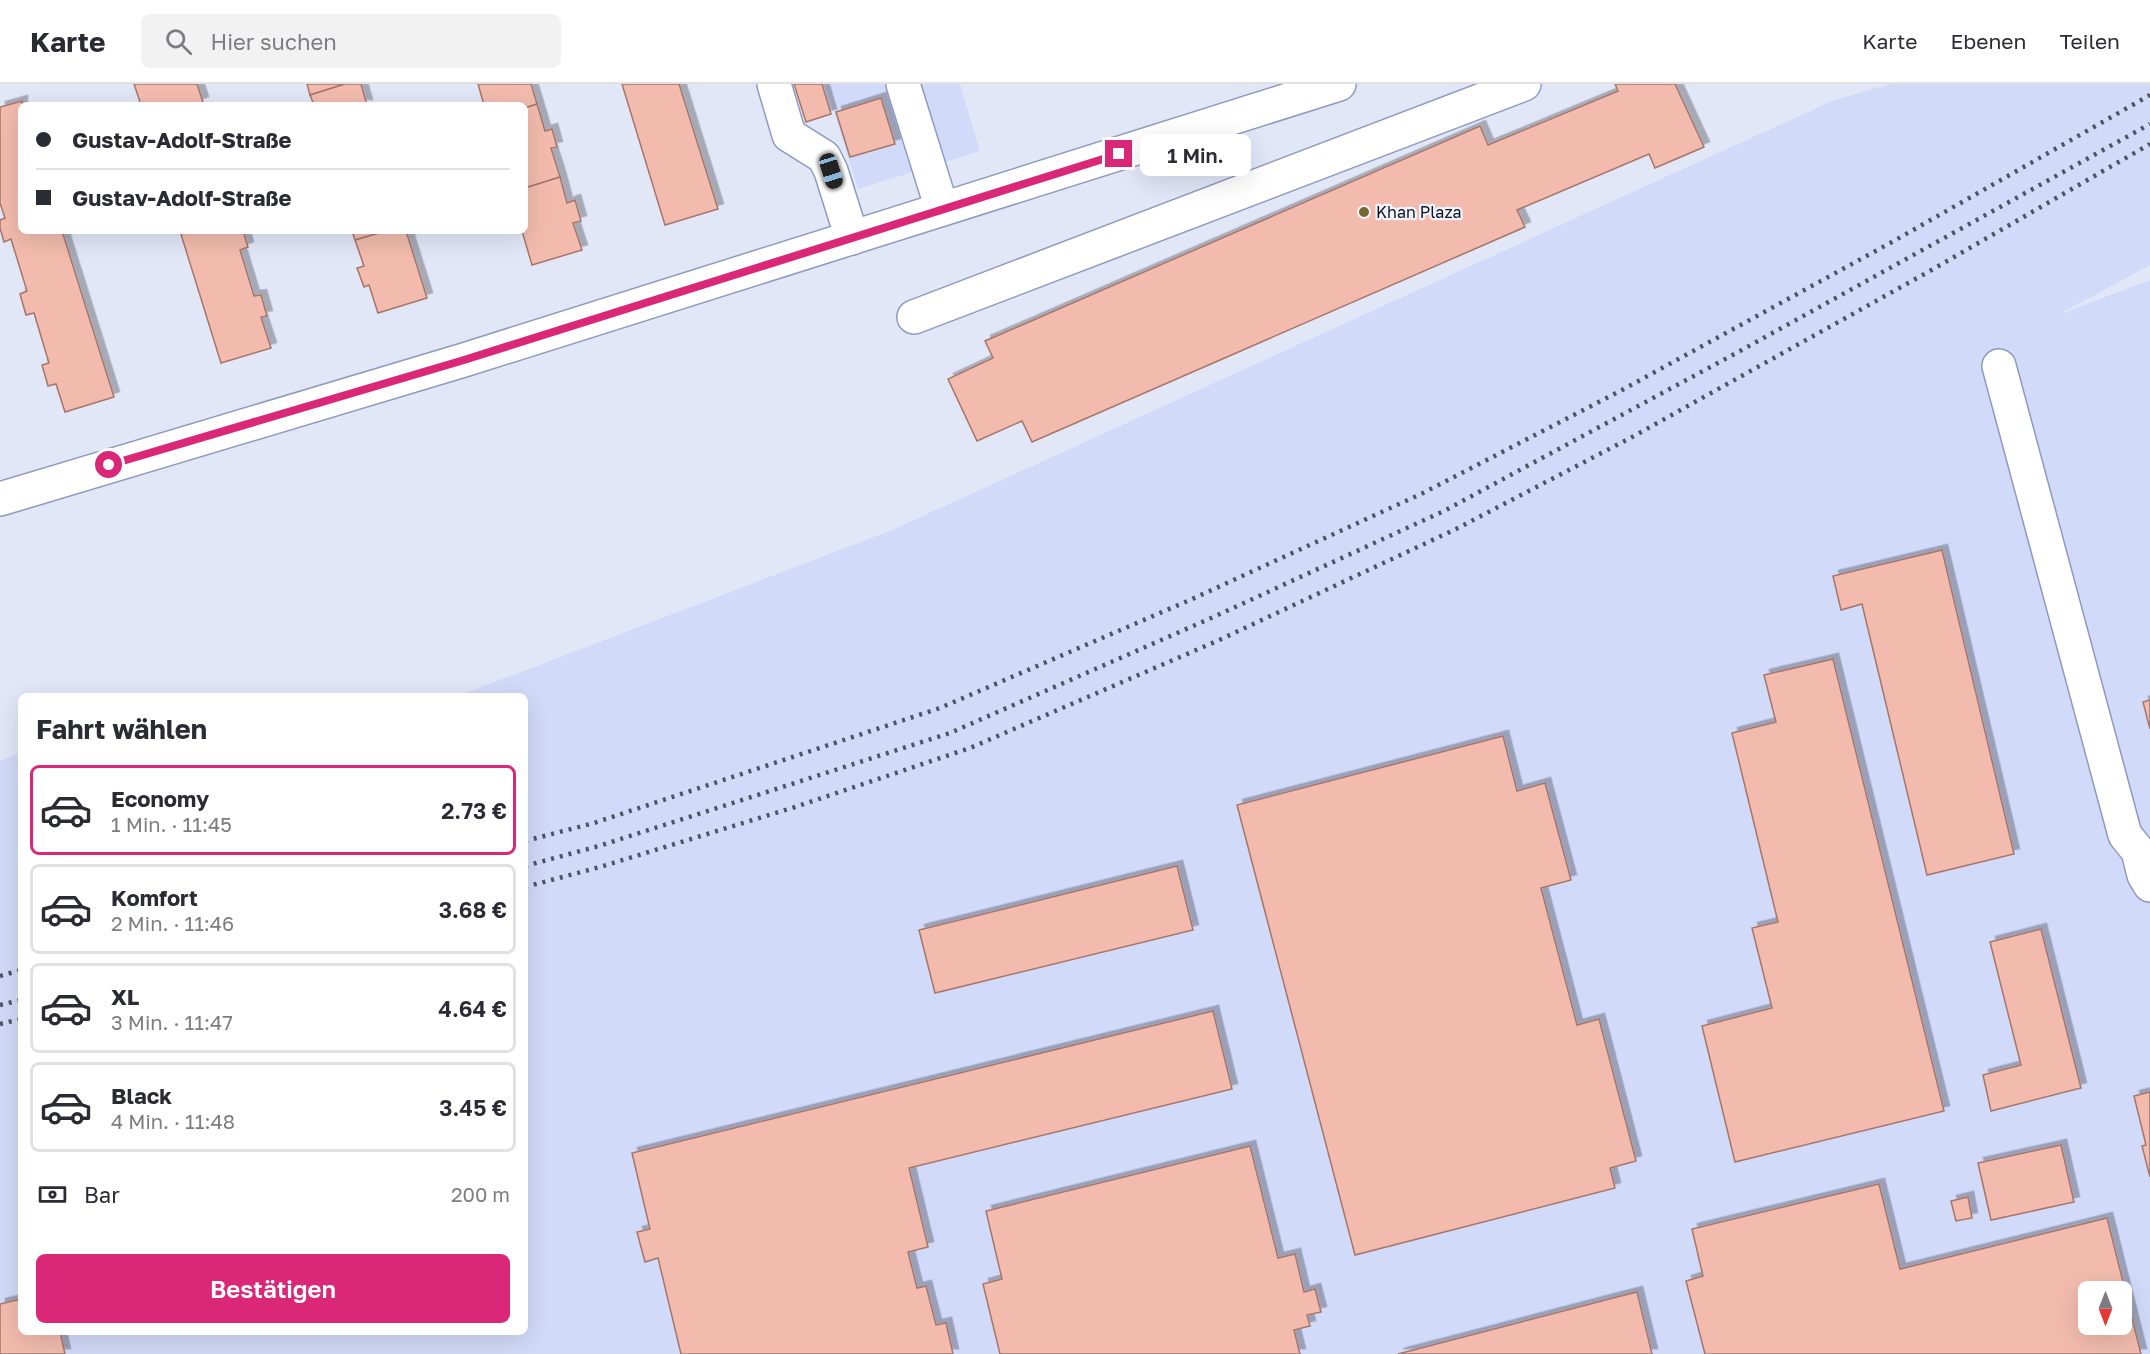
<!DOCTYPE html>
<html lang="de">
<head>
<meta charset="utf-8">
<style>
  :root { --surface:#fff; --page:#f2f2f3; --text:#2b2b33; --muted:#7c7c81; --line:#e1e1e2; --accent:#db2777 }
  body { margin:0; font-family:"Golos Text",sans-serif; background:var(--page); color:var(--text); height:100vh; display:flex; flex-direction:column; font-size:22px; white-space:nowrap }
  * { box-sizing:border-box; margin:0 }
  p { font-size:20px; color:var(--muted) }
  .icon { flex:none; width:33px; height:33px; fill:none; stroke:currentColor; stroke-width:2; stroke-linecap:round; stroke-linejoin:round }
  .map { position:relative; flex:1; overflow:hidden }
  .drawer { position:absolute; left:18px; top:609px; width:510px; height:642px; display:flex; flex-direction:column; background:var(--surface); border-radius:9px; box-shadow:0 6px 24px #0002 }
  .drawer>* { flex:none }
  .guide { position:absolute; left:18px; top:18px; width:510px; height:132px; border-radius:9px; box-shadow:0 6px 24px #0002; display:grid; align-content:center; height:132px; padding:0 18px; background:var(--surface) }
  .needle { width:39px; rotate:180deg }
  .fabs { position:absolute; left:2078px; top:1197px; display:grid; gap:12px }
  .fabs a { display:grid; place-items:center; width:54px; height:54px; border-radius:9px; background:var(--surface); box-shadow:0 6px 24px #0002; font-size:30px }
  .end { position:absolute; width:27px; height:27px; margin:-14px; border:8px solid #db2777; background:#fff; box-shadow:0 0 0 3px #fff }
  .from { border-radius:50% }
  .bubble { position:absolute; height:42px; border-radius:9px; background:var(--surface); box-shadow:0 6px 24px #0002; font-size:20px; font-weight:600; line-height:42px; text-align:center }
  .car { position:absolute; width:18px; height:36px; margin:-18px -9px; border-radius:8px; box-shadow:0 0 4px 2px #0007; background:linear-gradient(#222 24%,#8ab4d8 0 40%,#222 0 76%,#8ab4d8 0 86%,#222 0) }
  .guide b { display:flex; align-items:center; gap:21px; height:57px; font-size:22px }
  .guide b+b { border-top:2px solid var(--line) }
  .guide i { width:15px; height:15px; background:var(--text) }
  ul { padding:0; list-style:none }
  li { display:flex; align-items:center; gap:18px; height:90px; margin:0 12px 9px; padding:0 6px; border:3px solid var(--line); border-radius:9px }
  li div { flex:1 }
  li b { display:block; font-size:22px }
  li em { font-style:normal; font-weight:600 }
  li.active { border-color:var(--accent) }
  li>.icon { width:54px; height:54px; stroke-width:1.5 }
  h2 { padding:0 18px; font-size:27px; line-height:72px }
  .pay { display:flex; align-items:center; gap:15px; height:66px; padding:0 18px; font-size:22px }
  .pay p { margin-inline-start:auto }
  .cta { display:flex; gap:12px; margin-top:auto; padding:12px 18px }
  .cta a { flex:1; height:69px; border-radius:9px; background:var(--accent); color:#fff; font-size:24px; font-weight:600; line-height:69px; text-align:center }
  header { display:flex; align-items:center; gap:36px; box-sizing:border-box; height:84px; padding:0 30px; background:var(--surface); border-bottom:2px solid var(--line) }
  header strong { font-size:28px }
  nav { display:flex; gap:33px; margin-inline-start:auto; font-size:21px }
  .search { width:420px; height:54px; background:var(--page); display:flex; align-items:center; gap:15px; box-sizing:border-box; padding:0 21px; border-radius:9px; color:var(--muted); font-size:22px }
  .map>svg:first-child { display:block }
  .built { fill:#d2daf9; fill-rule:evenodd }
  .building { fill:#f2bbae; stroke:#a5766b; stroke-width:1.5; fill-rule:evenodd; filter:url(#shadow) }
  .lines { fill:none; stroke-linecap:round; stroke-linejoin:round }
  .minor-casing { stroke:#8e99c2; stroke-width:36 }
  .minor { stroke:#fff; stroke-width:33 }
  .rail { stroke:#4f5463; stroke-width:4.5; stroke-dasharray:3 6; stroke-linecap:butt }
  .route { stroke:#db2777; stroke-width:8 }
  .poi-dot { fill:#776835; stroke:#f2f4fd; stroke-width:2 }
  .labels { text-anchor:middle; dominant-baseline:central; stroke-width:4.5; stroke-linejoin:round; paint-order:stroke }
  .poi-label { font-size:16px; fill:#0e1221; stroke:#f2f4fd; text-anchor:start }
</style>
</head>
<body>
<header>
<strong>Karte</strong>
<div class="search"><svg class="icon" aria-label="search" viewBox="0 0 24 24"><circle cx="10" cy="10" r="6"/><path d="M15 15l6 6"/></svg>Hier suchen</div>
<nav><a>Karte</a><a>Ebenen</a><a>Teilen</a></nav>
</header>
<div class="map">
<svg width="2150" height="1270" viewBox="0 0 2150 1270">
  <defs>
    <filter id="shadow"><feDropShadow dx="5.5" dy="-5.5" stdDeviation="0" flood-color="#0004"/></filter>
  </defs>
  <rect width="100%" height="100%" fill="#e2e7f8"/>
  <!-- built -->
  <g class="built">
    <path d="M 825,0 L 960,0 L 980,67 L 858,105 Z"/>
    <path d="M 1890,0 L 2150,0 L 2150,181 L 2058,231 L 2150,196 L 2150,1270 L 0,1270 L 0,677 L 21,668 L 21,1248 L 525,1248 L 525,612 L 458,612 L 892,446 L 1832,17 ZM 2088,1208 L 2121,1208 L 2121,1240 L 2088,1240 Z"/>
  </g>
  <!-- building -->
  <g class="building">
    <path d="M 134,0 L 197,0 L 203,18 L 195,21 L 141,21 Z"/>
    <path d="M 307,0 L 345,0 L 310,11 Z"/>
    <path d="M 345,0 L 361,0 L 367,21 L 314,21 L 310,11 Z"/>
    <path d="M 478,0 L 531,0 L 537,20 L 525,24 L 525,21 L 484,21 Z"/>
    <path d="M 622,0 L 679,0 L 718,125 L 665,141 Z"/>
    <path d="M 794,0 L 822,0 L 831,30 L 806,38 Z"/>
    <path d="M 1615,0 L 1675,0 L 1704,63 L 1655,84 L 1649,70 L 1517,126 L 1525,143 L 1032,358 L 1022,337 L 977,357 L 948,295 L 993,274 L 985,257 L 1480,42 L 1488,61 L 1618,7 Z"/>
    <path d="M 881,14 L 895,60 L 850,73 L 836,28 Z"/>
    <path d="M 22,17 L 21,147 L 62,147 L 114,313 L 65,328 L 56,300 L 48,302 L 42,281 L 49,279 L 34,229 L 26,231 L 20,210 L 27,207 L 11,155 L 4,158 L 0,144 L 0,136 L 5,134 L 0,119 L 0,23 Z"/>
    <path d="M 537,20 L 545,47 L 552,45 L 557,63 L 551,64 L 560,93 L 525,104 L 525,24 Z"/>
    <path d="M 560,93 L 567,119 L 575,116 L 581,137 L 573,139 L 582,166 L 532,181 L 522,147 L 525,147 L 525,104 Z"/>
    <path d="M 180,147 L 243,147 L 248,163 L 240,166 L 254,212 L 261,211 L 267,232 L 261,233 L 271,264 L 221,279 Z"/>
    <path d="M 352,147 L 386,147 L 355,156 Z"/>
    <path d="M 386,147 L 406,147 L 427,214 L 378,229 L 369,201 L 364,203 L 357,184 L 364,182 L 355,156 Z"/>
    <path d="M 1942,466 L 2014,770 L 1927,791 L 1862,520 L 1841,526 L 1833,492 Z"/>
    <path d="M 1833,575 L 1944,1027 L 1735,1078 L 1702,942 L 1772,924 L 1752,844 L 1778,838 L 1732,649 L 1776,638 L 1764,591 Z"/>
    <path d="M 2150,616 L 2150,645 L 2143,618 Z"/>
    <path d="M 1503,652 L 1517,707 L 1545,699 L 1571,796 L 1541,804 L 1577,941 L 1599,935 L 1636,1077 L 1610,1084 L 1615,1104 L 1355,1171 L 1237,721 Z"/>
    <path d="M 1177,782 L 1193,846 L 935,909 L 919,846 Z"/>
    <path d="M 2041,845 L 2081,1004 L 1991,1027 L 1983,991 L 2021,981 L 1990,858 Z"/>
    <path d="M 1213,927 L 1232,1005 L 909,1084 L 928,1163 L 908,1168 L 917,1204 L 926,1202 L 936,1241 L 946,1239 L 953,1270 L 681,1270 L 658,1174 L 645,1178 L 637,1148 L 650,1145 L 632,1069 Z"/>
    <path d="M 2150,1008 L 2150,1093 L 2142,1062 L 2146,1061 L 2134,1012 Z"/>
    <path d="M 2061,1061 L 2074,1118 L 1991,1136 L 1978,1079 Z"/>
    <path d="M 1250,1062 L 1278,1174 L 1295,1170 L 1304,1208 L 1315,1205 L 1321,1228 L 1307,1231 L 1310,1242 L 1294,1246 L 1300,1270 L 1000,1270 L 983,1200 L 1002,1195 L 986,1127 Z"/>
    <path d="M 1879,1100 L 1900,1185 L 2107,1134 L 2141,1270 L 1705,1270 L 1686,1197 L 1703,1192 L 1692,1145 ZM 2088,1208 L 2121,1208 L 2121,1240 L 2088,1240 Z"/>
    <path d="M 1968,1113 L 1972,1134 L 1956,1137 L 1951,1117 Z"/>
    <path d="M 1637,1208 L 1652,1270 L 1398,1270 L 1617,1213 Z"/>
    <path d="M 21,1215 L 21,1248 L 60,1248 L 65,1270 L 0,1270 L 0,1220 Z"/>
  </g>
  <g class="lines">
    <!-- minor casing -->
    <g class="minor-casing">
      <g id="minor">
        <path d="M 774,0 L 789,51 L 824,73 L 831,87 L 852,154"/>
        <path d="M 903,0 L 942,125"/>
        <path d="M 914,233 L 1524,0"/>
        <path d="M 1999,282 L 2125,751 L 2138,767 L 2144,791 L 2150,801"/>
        <path d="M 0,415 L 464,276 L 1339,0"/>
      </g>
    </g>
    <!-- minor -->
    <use href="#minor" class="minor"/>
    <!-- rail -->
    <g class="rail">
      <path d="M 525,757 L 594,739 L 940,624 L 1190,516 L 1423,409 L 1622,306 L 1892,158 L 2150,11"/>
      <path d="M 525,782 L 599,762 L 950,649 L 1209,535 L 1444,427 L 1740,267 L 2150,40"/>
      <path d="M 525,803 L 600,783 L 795,723 L 970,664 L 1217,557 L 1456,445 L 1634,352 L 1928,188 L 2150,60"/>
      <path d="M 0,892 L 21,886"/>
      <path d="M 0,921 L 21,916"/>
      <path d="M 0,940 L 21,935"/>
    </g>
  </g>
  <g class="lines">
    <!-- route -->
    <path class="route" d="M 109,381 L 464,276 L 1119,70"/>
  </g>
  <!-- markers -->
  <circle class="poi-dot" cx="1364" cy="128" r="6"/>
  <g class="labels">
    <!-- poi labels -->
    <g class="poi-label">
      <text x="1376" y="128">Khan Plaza</text>
    </g>
  </g>
</svg>
<div class="fabs">
<a><svg class="needle" viewBox="-14 -14 28 28"><path d="M0-13l5 13h-10z" fill="#e53935"/><path d="M0 13l5-13h-10z" fill="#7c7c81"/></svg></a>
</div>
<i class="end from" style="left:109px;top:381px"></i>
<i class="end" style="left:1119px;top:70px"></i>
<div class="bubble" style="left:1140px;top:50px;width:111px">1 Min.</div>
<i class="car" style="left:831px;top:87px;rotate:163deg"></i>
<div class="guide">
<b><i class="from"></i>Gustav-Adolf-Straße</b>
<b><i></i>Gustav-Adolf-Straße</b>
</div>
<section class="drawer">
<h2>Fahrt wählen</h2>
<ul>
<li class="active"><svg class="icon" aria-label="car" viewBox="0 0 24 24"><path d="M5 17H2v-5l4-1 3-4h7l3 4 3 1v5h-3M9 17h6M6 11h13"/><circle cx="7" cy="17" r="2"/><circle cx="17" cy="17" r="2"/></svg><div><b>Economy</b><p>1 Min. · 11:45</p></div><em>2.73 €</em></li>
<li><svg class="icon" aria-label="car" viewBox="0 0 24 24"><path d="M5 17H2v-5l4-1 3-4h7l3 4 3 1v5h-3M9 17h6M6 11h13"/><circle cx="7" cy="17" r="2"/><circle cx="17" cy="17" r="2"/></svg><div><b>Komfort</b><p>2 Min. · 11:46</p></div><em>3.68 €</em></li>
<li><svg class="icon" aria-label="car" viewBox="0 0 24 24"><path d="M5 17H2v-5l4-1 3-4h7l3 4 3 1v5h-3M9 17h6M6 11h13"/><circle cx="7" cy="17" r="2"/><circle cx="17" cy="17" r="2"/></svg><div><b>XL</b><p>3 Min. · 11:47</p></div><em>4.64 €</em></li>
<li><svg class="icon" aria-label="car" viewBox="0 0 24 24"><path d="M5 17H2v-5l4-1 3-4h7l3 4 3 1v5h-3M9 17h6M6 11h13"/><circle cx="7" cy="17" r="2"/><circle cx="17" cy="17" r="2"/></svg><div><b>Black</b><p>4 Min. · 11:48</p></div><em>3.45 €</em></li>
</ul>
<div class="pay"><svg class="icon" aria-label="cash" viewBox="0 0 24 24"><path d="M3 7h18v10H3z"/><circle cx="12" cy="12" r="2"/></svg>Bar<p>200 m</p></div>
<div class="cta"><a>Bestätigen</a></div>
</section>
</div>
</body>
</html>
